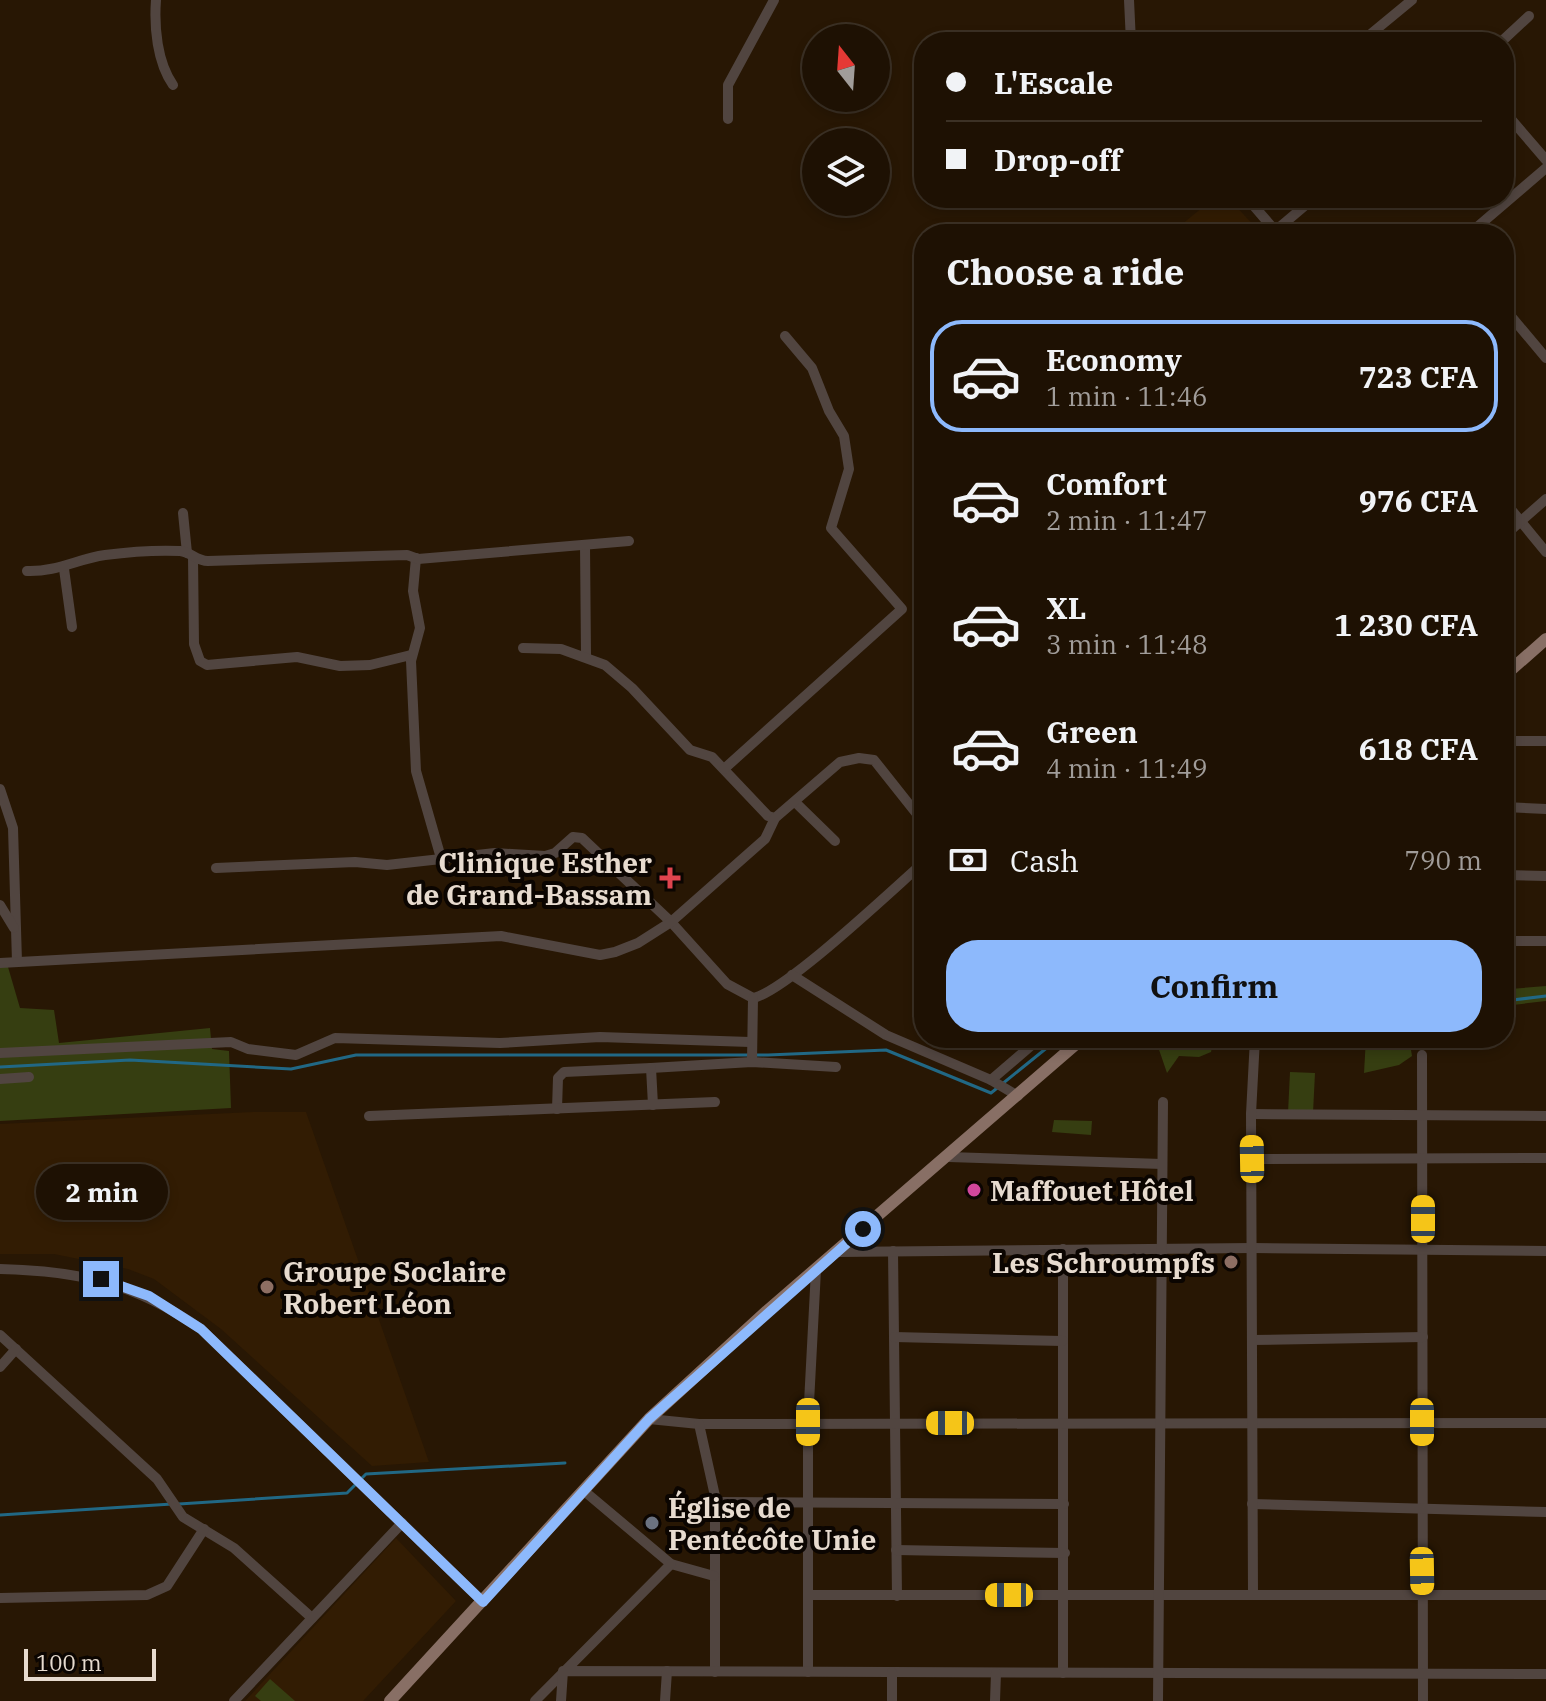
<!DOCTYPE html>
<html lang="en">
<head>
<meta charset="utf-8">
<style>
  :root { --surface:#1e1103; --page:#261a0d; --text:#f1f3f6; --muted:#a19d9a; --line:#3c3125; --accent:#8db9fc }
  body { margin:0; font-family:"IBM Plex Serif",serif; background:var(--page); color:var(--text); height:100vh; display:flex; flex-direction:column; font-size:30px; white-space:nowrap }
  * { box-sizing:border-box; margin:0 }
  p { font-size:26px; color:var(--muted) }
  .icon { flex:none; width:44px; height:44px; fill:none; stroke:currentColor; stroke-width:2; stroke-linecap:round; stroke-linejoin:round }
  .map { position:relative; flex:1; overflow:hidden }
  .drawer { position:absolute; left:914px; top:224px; width:600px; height:824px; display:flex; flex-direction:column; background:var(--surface); border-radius:32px; box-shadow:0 4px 12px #0003,0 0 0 2px var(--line) }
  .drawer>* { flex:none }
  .guide { position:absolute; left:914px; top:32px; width:600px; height:176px; border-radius:32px; box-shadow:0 4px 12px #0003,0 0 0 2px var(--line); display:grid; align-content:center; height:176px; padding:0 32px; background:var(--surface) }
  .needle { width:52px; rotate:343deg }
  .fabs { position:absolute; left:802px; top:24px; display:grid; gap:16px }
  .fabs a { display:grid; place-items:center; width:88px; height:88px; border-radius:50%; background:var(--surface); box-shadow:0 4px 12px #0003,0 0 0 2px var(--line); font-size:40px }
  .scale { position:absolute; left:24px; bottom:20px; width:132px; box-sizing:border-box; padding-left:8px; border:4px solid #e7dbcf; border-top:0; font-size:22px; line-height:28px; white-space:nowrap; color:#e7dbcf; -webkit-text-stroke:6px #0b0501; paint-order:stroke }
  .end { position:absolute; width:36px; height:36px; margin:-18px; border:10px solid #8db9fc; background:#111; box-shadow:0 0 0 4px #111 }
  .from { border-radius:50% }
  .bubble { position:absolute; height:56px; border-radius:28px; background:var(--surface); box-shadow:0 4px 12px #0003,0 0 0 2px var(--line); font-size:26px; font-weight:700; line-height:56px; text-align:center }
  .car { position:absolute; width:24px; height:48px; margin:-24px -12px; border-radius:10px; box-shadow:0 0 6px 2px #0007; background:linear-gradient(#f5c518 24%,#345 0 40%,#f5c518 0 76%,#345 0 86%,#f5c518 0) }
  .guide b { display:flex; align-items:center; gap:28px; height:76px; font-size:30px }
  .guide b+b { border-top:2px solid var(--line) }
  .guide i { width:20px; height:20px; background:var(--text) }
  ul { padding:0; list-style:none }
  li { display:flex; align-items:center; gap:24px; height:112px; margin:0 16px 12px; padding:0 16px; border:4px solid transparent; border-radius:32px }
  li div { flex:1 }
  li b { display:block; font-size:30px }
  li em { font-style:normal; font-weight:700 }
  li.active { border-color:var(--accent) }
  li>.icon { width:72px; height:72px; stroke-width:1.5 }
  h2 { padding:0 32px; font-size:36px; line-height:96px }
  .pay { display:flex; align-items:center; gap:20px; height:88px; padding:0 32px; font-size:30px }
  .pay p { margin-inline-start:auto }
  .button { display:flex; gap:16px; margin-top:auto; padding:16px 32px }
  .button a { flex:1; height:92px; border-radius:32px; background:var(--accent); color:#111; font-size:32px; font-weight:700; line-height:92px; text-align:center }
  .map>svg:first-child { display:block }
  .built { fill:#321c03 }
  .green { fill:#363e11 }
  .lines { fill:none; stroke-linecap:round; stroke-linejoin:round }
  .stream { stroke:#216885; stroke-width:3 }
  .minor { stroke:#514540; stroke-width:10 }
  .major { stroke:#886f65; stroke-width:12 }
  .route { stroke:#8db9fc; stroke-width:10 }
  .health-dot { fill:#e0444e; stroke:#0b0501; stroke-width:3 }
  .hotel-dot { fill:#d1479c; stroke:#0b0501; stroke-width:3 }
  .education-dot { fill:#8d6e63; stroke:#0b0501; stroke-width:3 }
  .worship-dot { fill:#6b7280; stroke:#0b0501; stroke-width:3 }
  .labels { text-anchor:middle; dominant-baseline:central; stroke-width:8; stroke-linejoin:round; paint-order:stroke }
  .poi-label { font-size:28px; font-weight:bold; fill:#e7dbcf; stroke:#0b0501; text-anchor:start }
</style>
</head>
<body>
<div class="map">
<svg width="1546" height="1701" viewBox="0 0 1546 1701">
  <rect width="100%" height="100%" fill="#281704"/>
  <!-- built -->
  <g class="built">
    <path d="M 1214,198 L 1228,198 L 1262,234 L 1170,234 Z"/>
    <path d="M 253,1112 L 306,1112 L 429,1462 L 372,1466 L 221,1329 L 154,1279 L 128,1269 L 54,1254 L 0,1254 L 0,1124 Z"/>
    <path d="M 396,1538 L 456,1601 L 363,1701 L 245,1701 Z"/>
  </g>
  <!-- green -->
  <g class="green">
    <path d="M 0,967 L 8,967 L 20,1008 L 54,1010 L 59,1043 L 210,1028 L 212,1049 L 229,1051 L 231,1108 L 0,1121 Z"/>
    <path d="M 1546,986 L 1546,1001 L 1504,1006 L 1504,996 L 1510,989 Z"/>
    <path d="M 1155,1038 L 1243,1038 L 1213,1043 L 1211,1052 L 1199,1057 L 1179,1056 L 1167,1073 Z"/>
    <path d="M 1366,1038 L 1409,1038 L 1412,1056 L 1399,1065 L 1364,1073 Z"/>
    <path d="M 1290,1072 L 1315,1073 L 1313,1113 L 1288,1113 Z"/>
    <path d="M 1054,1120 L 1092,1121 L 1091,1135 L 1052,1132 Z"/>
    <path d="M 270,1679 L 295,1701 L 261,1701 L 255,1696 Z"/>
  </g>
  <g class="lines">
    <!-- stream -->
    <g class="stream">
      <path d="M 1504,1001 L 1546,996"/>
      <path d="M 1085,1040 L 1100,1048 L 1167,1038"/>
      <path d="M 0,1067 L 130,1060 L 291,1069 L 356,1055 L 768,1055 L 886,1050 L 991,1093 L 1059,1038"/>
      <path d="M 361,1479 L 366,1474 L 565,1463"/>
      <path d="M 179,1504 L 347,1493 L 356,1484"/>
      <path d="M 0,1515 L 172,1504"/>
    </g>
    <!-- minor -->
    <g class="minor">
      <path d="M 156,0 C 154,27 157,62 173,85"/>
      <path d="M 1129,0 L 1131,42"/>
      <path d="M 1361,42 L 1412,0"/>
      <path d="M 1501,42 L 1529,16"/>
      <path d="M 1504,111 L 1546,160"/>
      <path d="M 728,119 L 728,85 L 774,0"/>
      <path d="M 1247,198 L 1278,234"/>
      <path d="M 1275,231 L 1314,198"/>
      <path d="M 1469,234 L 1546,168"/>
      <path d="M 1504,308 L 1546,358"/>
      <path d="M 1504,501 L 1546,552"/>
      <path d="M 183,513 L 187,553"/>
      <path d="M 1504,536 L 1546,499"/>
      <path d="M 585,545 L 586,655"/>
      <path d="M 193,557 L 194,644 L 200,661 L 207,665 L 297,657 L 340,666 L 370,665 L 411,655"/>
      <path d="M 416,558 L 413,591 L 420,628 L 411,661 L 416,771 L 441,858"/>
      <path d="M 64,569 L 72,627"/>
      <path d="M 27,571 C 57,572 77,559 105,555 C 128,552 156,550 180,551 C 191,552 196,561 208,561 L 407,555 L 418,559 L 629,541"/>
      <path d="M 523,648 L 561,649 L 605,665 L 632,688 L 690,750 L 712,757 L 768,816 L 775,818"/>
      <path d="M 1504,741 L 1546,741"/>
      <path d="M 724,769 L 902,609 L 831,528 L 849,469 L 844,436 L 829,411 L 812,368 L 785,336"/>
      <path d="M 0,789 L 13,828 L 17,962"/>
      <path d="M 795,802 L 835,841"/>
      <path d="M 1504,807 L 1546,809"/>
      <path d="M 216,868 L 355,862 L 387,865 L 495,853 L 545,856 L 555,853 L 573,837 L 582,838 L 671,922 L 727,984 L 753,998 C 786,991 892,890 924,862"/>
      <path d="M 1504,875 L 1546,876"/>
      <path d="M 0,905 L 14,928"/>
      <path d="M 1504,941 L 1546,941"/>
      <path d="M 0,963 L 501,936 L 600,955 L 615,952 L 638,943 L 671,922 L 765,839 L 775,818 L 840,762 L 859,758 L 874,760 L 924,823"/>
      <path d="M 792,975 L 886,1035 L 991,1080 L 1018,1096"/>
      <path d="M 0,1053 L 231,1042 L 248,1049 L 296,1055 L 335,1038 L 500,1043 L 600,1037 L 750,1042"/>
      <path d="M 1422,1055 L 1423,1701"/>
      <path d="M 752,1062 L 753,998"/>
      <path d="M 0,1079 L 29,1077"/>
      <path d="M 991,1080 L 1040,1038"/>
      <path d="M 653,1105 L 651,1068 L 752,1062 L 836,1067"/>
      <path d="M 557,1109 L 558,1078 L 564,1072 L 651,1068"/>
      <path d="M 1251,1114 L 1546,1116"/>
      <path d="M 369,1116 L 715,1102"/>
      <path d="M 949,1157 L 1162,1164"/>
      <path d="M 1252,1159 L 1546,1158"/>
      <path d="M 1063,1249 L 1063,1673"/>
      <path d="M 893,1251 L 897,1596"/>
      <path d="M 838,1252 L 1253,1248 L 1546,1251"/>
      <path d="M 0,1269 C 80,1271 135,1283 201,1329 L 483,1602"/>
      <path d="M 0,1335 L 157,1479 L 183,1517 L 234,1548 L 312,1618"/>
      <path d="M 894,1337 L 1063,1341"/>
      <path d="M 1252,1340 L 1423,1337"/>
      <path d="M 0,1367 L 16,1349"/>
      <path d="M 649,1419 L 699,1424 L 1546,1423"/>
      <path d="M 699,1424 L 715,1496 L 715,1672"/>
      <path d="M 583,1490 L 671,1564 L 714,1576"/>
      <path d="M 715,1502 L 1064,1504"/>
      <path d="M 1252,1504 L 1546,1512"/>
      <path d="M 896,1550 L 1065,1553"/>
      <path d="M 1253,1594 L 1251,1114 L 1255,1038"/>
      <path d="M 808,1595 L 1546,1595"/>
      <path d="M 0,1598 L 147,1595 L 167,1586 L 204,1529"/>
      <path d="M 808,1672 L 808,1422 L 816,1270"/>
      <path d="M 234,1701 L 402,1523"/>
      <path d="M 535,1701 L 671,1564"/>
      <path d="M 561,1701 L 563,1671 L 1546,1674"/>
      <path d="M 665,1701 L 667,1671"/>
      <path d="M 892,1701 L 892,1672"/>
      <path d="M 995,1701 L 996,1673"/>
      <path d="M 1158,1701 L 1163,1102"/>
    </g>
    <!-- major -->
    <g class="major">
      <path d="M 1504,676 L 1546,639"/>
      <path d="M 390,1701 L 649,1419 L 767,1311 L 1083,1038"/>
    </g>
  </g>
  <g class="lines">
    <!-- route -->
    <path class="route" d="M 101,1279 L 149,1296 L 201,1329 L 483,1602 L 649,1419 L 863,1229"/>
  </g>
  <!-- markers -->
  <path class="health-dot" d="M666 866h8v8h8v8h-8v8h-8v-8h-8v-8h8z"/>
  <circle class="hotel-dot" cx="974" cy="1190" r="8"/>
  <g class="education-dot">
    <circle cx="1231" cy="1262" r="8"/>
    <circle cx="267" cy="1287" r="8"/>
  </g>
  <circle class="worship-dot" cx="652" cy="1523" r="8"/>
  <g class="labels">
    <!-- poi labels -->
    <g class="poi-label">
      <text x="652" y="862" text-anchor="end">Clinique Esther<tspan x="652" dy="32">de Grand-Bassam</tspan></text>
      <text x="990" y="1190">Maffouet Hôtel</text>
      <text x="1215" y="1262" text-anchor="end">Les Schroumpfs</text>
      <text x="283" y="1271">Groupe Soclaire<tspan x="283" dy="32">Robert Léon</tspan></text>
      <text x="668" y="1507">Église de<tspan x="668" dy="32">Pentécôte Unie</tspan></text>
    </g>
  </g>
</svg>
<div class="fabs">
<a><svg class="needle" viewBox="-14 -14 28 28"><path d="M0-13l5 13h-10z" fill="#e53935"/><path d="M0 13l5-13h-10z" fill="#a19d9a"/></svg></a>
<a><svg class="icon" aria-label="layers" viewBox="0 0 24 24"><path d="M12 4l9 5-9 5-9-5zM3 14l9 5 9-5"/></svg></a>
</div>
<div class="scale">100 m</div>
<i class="end from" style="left:863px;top:1229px"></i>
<i class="end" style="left:101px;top:1279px"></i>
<div class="bubble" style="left:36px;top:1164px;width:132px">2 min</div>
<i class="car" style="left:1252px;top:1159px;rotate:359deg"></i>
<i class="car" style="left:1423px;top:1219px;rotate:0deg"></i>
<i class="car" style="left:808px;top:1422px;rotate:180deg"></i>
<i class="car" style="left:1422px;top:1422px;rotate:180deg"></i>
<i class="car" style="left:950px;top:1423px;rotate:270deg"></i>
<i class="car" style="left:1422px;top:1571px;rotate:179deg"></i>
<i class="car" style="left:1009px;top:1595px;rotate:270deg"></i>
<div class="guide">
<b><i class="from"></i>L'Escale</b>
<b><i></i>Drop-off</b>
</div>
<section class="drawer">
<h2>Choose a ride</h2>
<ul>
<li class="active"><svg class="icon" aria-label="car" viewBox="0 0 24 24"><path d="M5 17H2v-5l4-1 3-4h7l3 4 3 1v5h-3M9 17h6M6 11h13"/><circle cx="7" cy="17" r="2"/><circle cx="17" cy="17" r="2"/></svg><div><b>Economy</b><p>1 min · 11:46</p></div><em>723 CFA</em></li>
<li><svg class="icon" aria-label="car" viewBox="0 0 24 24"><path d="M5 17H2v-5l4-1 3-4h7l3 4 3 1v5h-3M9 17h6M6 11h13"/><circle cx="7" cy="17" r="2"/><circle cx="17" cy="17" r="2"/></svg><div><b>Comfort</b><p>2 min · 11:47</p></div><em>976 CFA</em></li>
<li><svg class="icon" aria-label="car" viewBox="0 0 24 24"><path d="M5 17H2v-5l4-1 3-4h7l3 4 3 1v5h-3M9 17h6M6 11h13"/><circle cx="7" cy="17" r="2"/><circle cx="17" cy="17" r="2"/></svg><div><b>XL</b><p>3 min · 11:48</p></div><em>1 230 CFA</em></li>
<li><svg class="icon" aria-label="car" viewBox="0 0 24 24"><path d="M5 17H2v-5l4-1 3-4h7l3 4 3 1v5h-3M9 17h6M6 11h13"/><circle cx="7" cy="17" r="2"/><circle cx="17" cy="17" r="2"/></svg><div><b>Green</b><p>4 min · 11:49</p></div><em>618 CFA</em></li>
</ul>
<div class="pay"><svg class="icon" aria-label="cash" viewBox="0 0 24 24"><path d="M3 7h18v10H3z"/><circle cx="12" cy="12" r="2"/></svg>Cash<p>790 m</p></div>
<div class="button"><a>Confirm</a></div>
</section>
</div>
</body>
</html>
